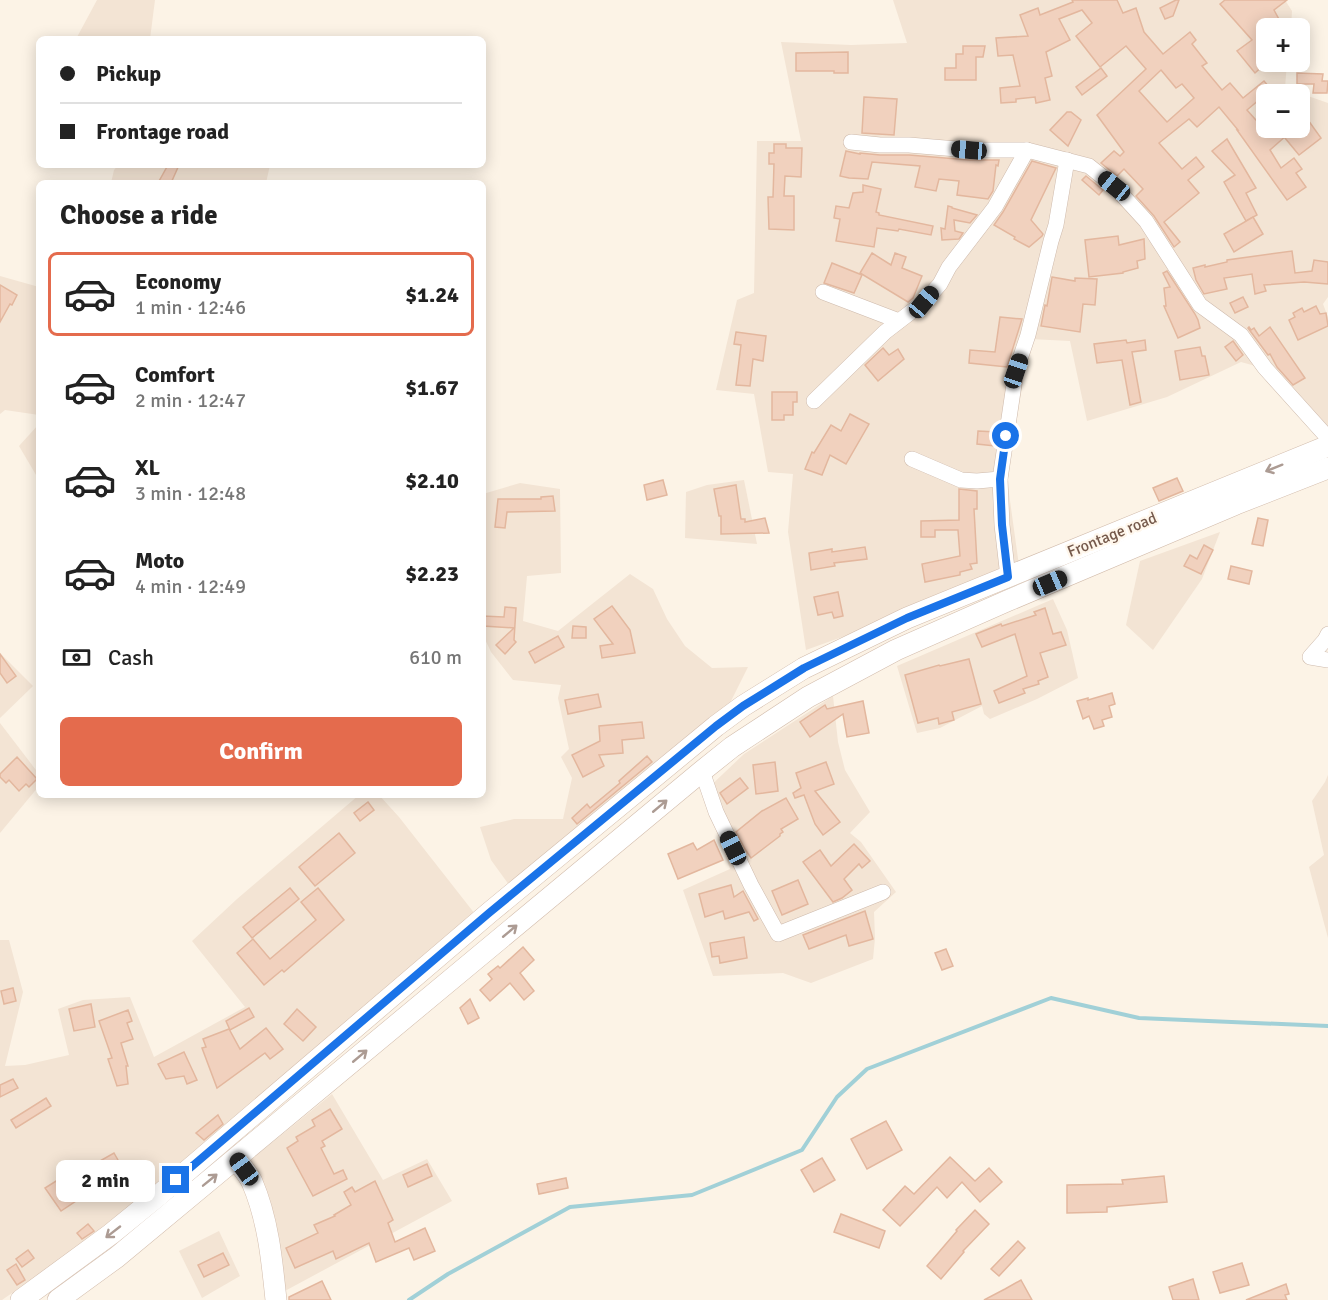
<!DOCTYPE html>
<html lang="en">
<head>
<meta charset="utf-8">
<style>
  :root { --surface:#fff; --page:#f6f6f6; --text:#222; --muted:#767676; --line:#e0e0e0; --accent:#e46b4d }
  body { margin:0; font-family:Signika,sans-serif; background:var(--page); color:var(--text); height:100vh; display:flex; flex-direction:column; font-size:22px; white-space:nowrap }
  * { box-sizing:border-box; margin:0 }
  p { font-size:20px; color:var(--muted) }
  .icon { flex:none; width:33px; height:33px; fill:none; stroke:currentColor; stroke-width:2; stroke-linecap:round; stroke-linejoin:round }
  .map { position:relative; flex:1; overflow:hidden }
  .sheet { position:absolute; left:36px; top:180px; width:450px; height:618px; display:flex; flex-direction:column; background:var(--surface); border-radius:9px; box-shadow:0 3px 15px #0003 }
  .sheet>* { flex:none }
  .hud { position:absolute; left:36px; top:36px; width:450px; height:132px; border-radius:9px; box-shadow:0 3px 15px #0003; display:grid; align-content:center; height:132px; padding:0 24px; background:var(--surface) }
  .tools { position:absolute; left:1256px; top:18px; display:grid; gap:12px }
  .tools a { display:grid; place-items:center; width:54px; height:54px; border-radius:9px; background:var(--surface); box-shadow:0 3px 15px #0003; font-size:30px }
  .end { position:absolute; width:27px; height:27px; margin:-14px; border:8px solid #1a73e8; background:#fff; box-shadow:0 0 0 3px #fff }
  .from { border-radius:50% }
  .bubble { position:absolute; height:42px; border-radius:9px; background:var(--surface); box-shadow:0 3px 15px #0003; font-size:20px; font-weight:800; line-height:42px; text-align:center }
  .car { position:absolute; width:18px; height:36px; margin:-18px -9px; border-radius:8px; box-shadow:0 0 4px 2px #0007; background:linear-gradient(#222 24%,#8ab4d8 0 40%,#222 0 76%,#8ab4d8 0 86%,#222 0) }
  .hud b { display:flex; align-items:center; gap:21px; height:57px; font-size:22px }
  .hud b+b { border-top:2px solid var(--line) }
  .hud i { width:15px; height:15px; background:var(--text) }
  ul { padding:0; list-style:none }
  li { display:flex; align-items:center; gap:18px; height:84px; margin:0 12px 9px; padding:0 12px; border:3px solid transparent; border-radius:9px }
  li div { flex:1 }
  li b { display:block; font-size:22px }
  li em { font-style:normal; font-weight:800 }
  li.selected { border-color:var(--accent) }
  li>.icon { width:54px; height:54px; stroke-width:1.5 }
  h2 { padding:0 24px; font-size:27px; line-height:72px }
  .pay { display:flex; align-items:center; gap:15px; height:66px; padding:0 24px; font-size:22px }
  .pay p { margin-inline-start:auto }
  .action { display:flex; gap:12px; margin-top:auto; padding:12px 24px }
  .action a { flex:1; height:69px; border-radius:9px; background:var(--accent); color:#fff; font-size:24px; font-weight:800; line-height:69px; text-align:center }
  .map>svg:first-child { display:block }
  .residential { fill:#f3e4d4; fill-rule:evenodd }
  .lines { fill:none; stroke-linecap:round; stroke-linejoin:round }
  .stream { stroke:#a1d0d7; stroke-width:4 }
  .building { fill:#f1d1be; stroke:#e3b79e; stroke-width:1.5; fill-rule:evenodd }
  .street-casing { stroke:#cebaac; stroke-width:16 }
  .secondary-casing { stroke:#d2bcac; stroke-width:22 }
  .street { stroke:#fff; stroke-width:15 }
  .secondary { stroke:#fff; stroke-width:21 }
  .oneway { stroke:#ac9b93 }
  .route { stroke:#1a73e8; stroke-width:8 }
  .labels { text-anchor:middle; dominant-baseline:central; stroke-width:4.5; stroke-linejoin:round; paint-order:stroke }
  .street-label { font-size:16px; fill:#75594b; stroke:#fff7ec }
</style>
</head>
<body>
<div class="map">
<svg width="1328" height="1300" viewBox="0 0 1328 1300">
  <rect width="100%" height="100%" fill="#fcf3e6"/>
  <!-- residential -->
  <g class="residential">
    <path d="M 97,0 L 155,0 L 150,39 L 76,39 Z"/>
    <path d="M 893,0 L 1285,0 L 1292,11 L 1291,28 L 1266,28 L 1266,62 L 1287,62 L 1285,88 L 1328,103 L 1328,297 L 1323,304 L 1328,317 L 1328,439 L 1259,367 L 1241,362 L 1167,397 L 1087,421 L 1070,341 L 1030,339 L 1007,479 L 1020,573 L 806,650 L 788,532 L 793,474 L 768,472 L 754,394 L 716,390 L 737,300 L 754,293 L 757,141 L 801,141 L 781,42 L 851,45 L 907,43 ZM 1266,94 L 1299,94 L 1299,128 L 1266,128 Z"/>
    <path d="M 118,165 L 270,165 L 266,183 L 111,183 L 114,170 Z"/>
    <path d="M 0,276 L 39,287 L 39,415 L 5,410 L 0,414 Z"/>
    <path d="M 39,424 L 39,480 L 19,446 Z"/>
    <path d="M 744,480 L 757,544 L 685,538 L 686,492 L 707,485 Z"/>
    <path d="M 520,483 L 560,489 L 561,573 L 527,576 L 523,621 L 558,631 L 630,574 L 653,589 L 667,619 L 685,646 L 712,668 L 748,667 L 725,713 L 512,889 L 491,860 L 480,827 L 514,819 L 563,819 L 572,778 L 561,757 L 569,749 L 558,698 L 561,685 L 513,680 L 491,652 L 483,635 L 483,494 Z"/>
    <path d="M 1220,532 L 1202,579 L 1153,650 L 1126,625 L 1140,561 Z"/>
    <path d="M 1053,599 L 1067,630 L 1078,678 L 1037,699 L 990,719 L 984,714 L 982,706 L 940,728 L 917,733 L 897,666 Z"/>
    <path d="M 0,653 L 33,686 L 0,718 Z"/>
    <path d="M 833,696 L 838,742 L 845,770 L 870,812 L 850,833 L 861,842 L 896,892 L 874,912 L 875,938 L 873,959 L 811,983 L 783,973 L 713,976 L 683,890 L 730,869 L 704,792 L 744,754 Z"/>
    <path d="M 0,723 L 39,774 L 39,786 L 0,833 Z"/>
    <path d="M 1328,775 L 1328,938 L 1309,867 L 1324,855 L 1312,801 L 1325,782 Z"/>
    <path d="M 359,795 L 379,795 L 399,817 L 475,914 L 306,1062 L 95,1235 L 2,1300 L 0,1300 L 0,940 L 9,940 L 23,992 L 5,1066 L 25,1065 L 69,1055 L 58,1009 L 83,1000 L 130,997 L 154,1057 L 245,1007 L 192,941 L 237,899 Z"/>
    <path d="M 332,1094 L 383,1180 L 427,1159 L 452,1201 L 283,1292 L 248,1162 Z"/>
    <path d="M 219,1231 L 240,1276 L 202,1298 L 179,1251 Z"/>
  </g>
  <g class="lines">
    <!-- stream -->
    <path class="stream" d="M 409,1300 L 448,1274 L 570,1207 L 692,1195 L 802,1150 L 837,1097 L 867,1069 L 1051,998 L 1139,1018 L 1328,1026"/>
  </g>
  <!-- building -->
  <g class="building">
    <path d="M 1072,0 L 1117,0 L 1123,13 L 1136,8 L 1144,32 L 1163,54 L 1190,32 L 1196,40 L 1192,44 L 1207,63 L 1202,66 L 1222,90 L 1230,83 L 1243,98 L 1264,81 L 1275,94 L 1266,94 L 1247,110 L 1263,128 L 1281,128 L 1287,135 L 1270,150 L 1281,168 L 1294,158 L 1302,169 L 1296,173 L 1306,187 L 1287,200 L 1237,130 L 1238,130 L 1219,107 L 1197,127 L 1189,119 L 1159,143 L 1182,169 L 1196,157 L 1204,167 L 1188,180 L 1199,193 L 1164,222 L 1180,242 L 1174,247 L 1154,216 L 1136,196 L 1143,189 L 1124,169 L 1117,176 L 1101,163 L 1114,151 L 1120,156 L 1124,152 L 1097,115 L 1146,69 L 1126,46 L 1100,67 L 1076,36 L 1092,23 L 1082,10 L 1059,19 L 1070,40 L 1046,52 L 1052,76 L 1045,78 L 1050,100 L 1036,103 L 1035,97 L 1016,99 L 1016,102 L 1001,103 L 1000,88 L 1020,86 L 1013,55 L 998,56 L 996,38 L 1028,36 L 1020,15 L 1038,8 L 1040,15 L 1073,2 ZM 1161,70 L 1176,88 L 1182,84 L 1194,98 L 1167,122 L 1139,91 Z"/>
    <path d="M 1176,0 L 1179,0 L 1173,16 L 1165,19 L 1160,8 Z"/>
    <path d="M 1225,0 L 1287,0 L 1274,10 L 1281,23 L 1270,28 L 1266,28 L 1266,63 L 1255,73 L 1237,51 L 1252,40 L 1220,4 Z"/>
    <path d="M 963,46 L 985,46 L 983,57 L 976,57 L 976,80 L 945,80 L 945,68 L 956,68 L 956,54 L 963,54 Z"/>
    <path d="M 848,52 L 848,73 L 834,73 L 834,71 L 796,71 L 796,53 Z"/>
    <path d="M 1101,68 L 1107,76 L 1082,95 L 1076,87 Z"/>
    <path d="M 1297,73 L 1323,74 L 1322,81 L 1328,81 L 1327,93 L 1313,93 L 1314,84 L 1297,84 Z"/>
    <path d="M 864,97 L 897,99 L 894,135 L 862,133 Z"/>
    <path d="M 1067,112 L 1071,112 L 1081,120 L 1068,146 L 1050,130 Z"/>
    <path d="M 1308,120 L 1321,138 L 1299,155 L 1285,138 Z"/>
    <path d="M 1227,139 L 1256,188 L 1246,193 L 1257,215 L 1246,221 L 1224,182 L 1235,175 L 1212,151 Z"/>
    <path d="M 774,144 L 786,144 L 786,148 L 802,148 L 801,177 L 785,176 L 784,196 L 794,196 L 794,230 L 769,229 L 768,197 L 773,197 L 774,164 L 769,164 L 769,153 L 774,153 Z"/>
    <path d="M 846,151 L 860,154 L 860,153 L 880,155 L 909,155 L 969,160 L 999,160 L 998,166 L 996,165 L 993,191 L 988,199 L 957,195 L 959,181 L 939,179 L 936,191 L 915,187 L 920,166 L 872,162 L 868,179 L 849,178 L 840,176 Z"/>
    <path d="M 1032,161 L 1056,168 L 1031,220 L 1043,234 L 1042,236 L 1029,247 L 1014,239 L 1015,237 L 994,225 L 1003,212 Z"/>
    <path d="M 168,165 L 179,165 L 171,183 L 158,183 Z"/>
    <path d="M 1086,176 L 1103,190 L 1099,195 L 1082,180 Z"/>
    <path d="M 863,185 L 881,189 L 876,212 L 879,213 L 879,215 L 933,226 L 931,235 L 899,229 L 898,231 L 877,228 L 874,247 L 836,241 L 840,219 L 834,218 L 836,206 L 849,208 L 853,193 L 863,192 Z"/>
    <path d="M 948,206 L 952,207 L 952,208 L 977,215 L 970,223 L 954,220 L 955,231 L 963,233 L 959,239 L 942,240 L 941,228 L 945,229 Z"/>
    <path d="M 1253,217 L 1263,234 L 1234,252 L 1224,234 Z"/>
    <path d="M 1118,236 L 1119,245 L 1144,239 L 1145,259 L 1137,261 L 1138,268 L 1123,272 L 1123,273 L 1089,277 L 1085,240 Z"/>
    <path d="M 1292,251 L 1295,273 L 1312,271 L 1314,260 L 1328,262 L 1328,284 L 1304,282 L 1264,285 L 1266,291 L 1255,294 L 1252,274 L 1224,278 L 1227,289 L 1204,294 L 1196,280 L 1193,268 L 1205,265 L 1205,267 L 1227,262 L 1227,260 Z"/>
    <path d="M 872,253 L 891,265 L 895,253 L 906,257 L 902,268 L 922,276 L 913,298 L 908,302 L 860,273 Z"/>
    <path d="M 832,263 L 862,275 L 854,293 L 824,283 Z"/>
    <path d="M 1167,271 L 1195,314 L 1198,320 L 1200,328 L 1178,338 L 1164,306 L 1166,306 L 1164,288 L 1170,287 L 1163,273 Z"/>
    <path d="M 1052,277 L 1075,281 L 1075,278 L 1097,279 L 1095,305 L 1083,304 L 1080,332 L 1041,326 L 1045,305 L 1047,306 Z"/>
    <path d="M 0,285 L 17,295 L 12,305 L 10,304 L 0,322 Z"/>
    <path d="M 1243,297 L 1248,307 L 1235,313 L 1230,303 Z"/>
    <path d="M 1316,306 L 1320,314 L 1326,313 L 1328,326 L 1298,340 L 1289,320 L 1295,317 L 1293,313 L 1302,308 L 1304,312 Z"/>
    <path d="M 1000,317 L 1022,319 L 1007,367 L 969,363 L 970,350 L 995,352 Z"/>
    <path d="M 1249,327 L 1251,330 L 1254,328 L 1259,336 L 1270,327 L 1305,378 L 1293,385 L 1277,367 L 1270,354 L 1268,355 L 1248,328 Z"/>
    <path d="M 736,332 L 766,336 L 763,361 L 753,359 L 750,386 L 736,385 L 741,345 L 734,344 Z"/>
    <path d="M 1126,340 L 1127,343 L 1145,340 L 1146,350 L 1132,352 L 1141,402 L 1130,405 L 1122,360 L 1097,363 L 1094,344 Z"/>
    <path d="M 1233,341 L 1243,355 L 1236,361 L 1225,347 Z"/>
    <path d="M 1200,347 L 1202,356 L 1205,356 L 1209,375 L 1180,380 L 1175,351 Z"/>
    <path d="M 883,348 L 889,355 L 898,349 L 904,359 L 878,381 L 865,365 Z"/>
    <path d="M 772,392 L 797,392 L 797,402 L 793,402 L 793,415 L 784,415 L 784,420 L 772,420 Z"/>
    <path d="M 850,414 L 869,424 L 846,464 L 830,455 L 822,475 L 805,469 L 812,452 L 814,453 L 831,425 L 841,431 Z"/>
    <path d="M 978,431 L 997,432 L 995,446 L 977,444 Z"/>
    <path d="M 1177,478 L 1183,491 L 1159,501 L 1153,488 Z"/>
    <path d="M 663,480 L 667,495 L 647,500 L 644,485 Z"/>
    <path d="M 736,485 L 741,519 L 745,519 L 745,522 L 765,518 L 769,533 L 721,534 L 721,516 L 719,516 L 714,489 Z"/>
    <path d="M 959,489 L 977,491 L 977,509 L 974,509 L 977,563 L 970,564 L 972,569 L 960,572 L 960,575 L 925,582 L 922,564 L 960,556 L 958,530 L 935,530 L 935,537 L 921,537 L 921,521 L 959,520 Z"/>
    <path d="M 553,496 L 555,511 L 507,512 L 505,528 L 495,527 L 498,499 L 541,499 L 541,497 Z"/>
    <path d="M 1258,518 L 1268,520 L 1263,546 L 1252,544 Z"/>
    <path d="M 1204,545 L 1213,550 L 1201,574 L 1184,566 L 1190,555 L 1197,559 Z"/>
    <path d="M 865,547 L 867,559 L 834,563 L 835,566 L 811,570 L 809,553 L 832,549 L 832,552 Z"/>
    <path d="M 1231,566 L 1252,571 L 1249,584 L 1228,579 Z"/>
    <path d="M 838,592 L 843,616 L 834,618 L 832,612 L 818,615 L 814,597 Z"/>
    <path d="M 612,606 L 630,630 L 635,653 L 602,658 L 600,646 L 613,644 L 594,619 Z"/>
    <path d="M 505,607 L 516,608 L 514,640 L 516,642 L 505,654 L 496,645 L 514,628 L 483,626 L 483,616 L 504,617 Z"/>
    <path d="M 1045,608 L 1053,634 L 1061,632 L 1066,645 L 1040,653 L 1048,677 L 1038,681 L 1039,684 L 1023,689 L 1025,693 L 999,703 L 994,691 L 1027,676 L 1015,634 L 982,647 L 976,634 L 1001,624 L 1002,626 L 1036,615 L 1034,612 Z"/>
    <path d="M 573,626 L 586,627 L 586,638 L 572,638 Z"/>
    <path d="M 558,636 L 564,647 L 535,663 L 529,652 Z"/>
    <path d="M 0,654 L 16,676 L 7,683 L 0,673 Z"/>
    <path d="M 969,659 L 981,704 L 952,712 L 954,720 L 939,724 L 938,718 L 918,723 L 905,675 L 939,665 L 940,666 Z"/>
    <path d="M 1112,693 L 1115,704 L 1109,706 L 1112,717 L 1102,720 L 1104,726 L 1094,729 L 1089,716 L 1083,719 L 1077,701 L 1088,698 L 1088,700 Z"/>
    <path d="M 598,694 L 601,707 L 568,714 L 565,700 Z"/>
    <path d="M 863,701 L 869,733 L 847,737 L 843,714 L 810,737 L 800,722 L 825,705 L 827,709 Z"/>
    <path d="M 642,722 L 644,738 L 622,740 L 623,753 L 599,755 L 604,766 L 583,777 L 572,755 L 600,741 L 599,726 Z"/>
    <path d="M 647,756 L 652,762 L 577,824 L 572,818 L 587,804 L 590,808 L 620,783 L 619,781 Z"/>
    <path d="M 17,757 L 37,779 L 29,787 L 26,784 L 19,791 L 9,780 L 6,783 L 0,777 L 0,774 Z"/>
    <path d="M 775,762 L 778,791 L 756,794 L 753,765 Z"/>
    <path d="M 826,762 L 834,784 L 815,791 L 840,822 L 823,835 L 815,824 L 804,795 L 795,798 L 793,793 L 801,788 L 796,773 Z"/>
    <path d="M 740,778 L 748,788 L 727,804 L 720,793 Z"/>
    <path d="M 786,798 L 798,819 L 781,829 L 783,832 L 780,834 L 780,836 L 751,858 L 745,849 L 736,832 L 762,811 Z"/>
    <path d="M 368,802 L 374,810 L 360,821 L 354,813 Z"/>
    <path d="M 339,833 L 355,853 L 315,886 L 299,867 Z"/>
    <path d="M 714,840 L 723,860 L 678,879 L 668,854 L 693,843 L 697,850 Z"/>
    <path d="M 854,844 L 870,861 L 862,868 L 859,864 L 844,879 L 852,890 L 842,898 L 833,902 L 803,862 L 820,850 L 831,866 Z"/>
    <path d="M 798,880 L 808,904 L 782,915 L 772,891 Z"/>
    <path d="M 731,885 L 734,897 L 743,891 L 758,919 L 754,921 L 749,912 L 725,919 L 723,911 L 705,917 L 699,894 Z"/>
    <path d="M 290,888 L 299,899 L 252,938 L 243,927 Z"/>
    <path d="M 318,888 L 344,920 L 284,972 L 282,970 L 264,985 L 237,953 L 253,939 L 270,959 L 316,920 L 301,902 Z"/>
    <path d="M 865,911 L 873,939 L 849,946 L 846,935 L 809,949 L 803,935 Z"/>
    <path d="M 744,937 L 747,958 L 720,963 L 719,956 L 712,957 L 710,943 Z"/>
    <path d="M 523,947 L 534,960 L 520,973 L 534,991 L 524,1000 L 510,983 L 490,1001 L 480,990 L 492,979 L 488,974 L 498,966 L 500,968 Z"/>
    <path d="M 946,949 L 953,966 L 942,970 L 935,953 Z"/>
    <path d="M 13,988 L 16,1001 L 4,1004 L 1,991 Z"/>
    <path d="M 470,999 L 479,1018 L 468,1024 L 460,1008 Z"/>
    <path d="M 91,1004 L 95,1027 L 74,1031 L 69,1009 Z"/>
    <path d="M 249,1008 L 254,1017 L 230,1030 L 226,1021 Z"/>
    <path d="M 297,1009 L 316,1027 L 303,1041 L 284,1024 Z"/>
    <path d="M 128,1010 L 132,1021 L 127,1023 L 133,1039 L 121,1043 L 128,1066 L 126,1066 L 128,1084 L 117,1086 L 108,1059 L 112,1058 L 99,1021 Z"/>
    <path d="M 266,1028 L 283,1049 L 270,1059 L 265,1053 L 217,1088 L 202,1048 L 206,1047 L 203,1039 L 229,1029 L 240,1049 Z"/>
    <path d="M 184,1052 L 197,1080 L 187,1084 L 184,1076 L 166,1079 L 158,1064 Z"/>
    <path d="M 13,1079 L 18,1088 L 0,1097 L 0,1085 Z"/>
    <path d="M 46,1098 L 51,1106 L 16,1128 L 11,1120 Z"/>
    <path d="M 330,1109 L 342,1129 L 322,1141 L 325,1146 L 321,1148 L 334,1174 L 343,1170 L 347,1179 L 313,1196 L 287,1148 L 298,1141 L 296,1137 L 315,1126 L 312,1120 Z"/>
    <path d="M 218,1115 L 223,1124 L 204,1140 L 196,1133 Z"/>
    <path d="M 886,1121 L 902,1150 L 867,1169 L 851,1139 Z"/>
    <path d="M 114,1153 L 123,1169 L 101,1182 L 91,1166 Z"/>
    <path d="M 950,1157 L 975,1181 L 989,1168 L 1002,1182 L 980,1202 L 962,1182 L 947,1198 L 937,1187 L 900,1226 L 883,1210 L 905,1186 L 914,1194 Z"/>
    <path d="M 822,1158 L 835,1180 L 814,1192 L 801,1170 Z"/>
    <path d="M 427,1164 L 432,1176 L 408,1187 L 403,1175 Z"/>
    <path d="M 64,1176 L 79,1199 L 61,1211 L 45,1188 Z"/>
    <path d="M 1164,1176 L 1167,1202 L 1107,1207 L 1107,1212 L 1067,1213 L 1067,1185 L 1123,1184 L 1122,1180 Z"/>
    <path d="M 566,1178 L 568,1188 L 539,1194 L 537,1184 Z"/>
    <path d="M 375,1181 L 393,1220 L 388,1223 L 395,1242 L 425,1228 L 435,1251 L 414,1260 L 409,1248 L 376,1262 L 369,1243 L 336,1259 L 333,1251 L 295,1268 L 286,1248 L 318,1233 L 314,1225 L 335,1216 L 334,1215 L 351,1205 L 344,1192 L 352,1187 L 355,1192 Z"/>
    <path d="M 975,1210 L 989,1224 L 963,1251 L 964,1252 L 941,1279 L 927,1266 L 957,1231 L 956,1230 Z"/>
    <path d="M 841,1214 L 885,1231 L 879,1248 L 834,1232 Z"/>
    <path d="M 88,1224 L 94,1231 L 82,1239 L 77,1233 Z"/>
    <path d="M 1018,1241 L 1025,1248 L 999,1276 L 991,1269 Z"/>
    <path d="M 28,1250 L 34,1258 L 22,1267 L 16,1259 Z"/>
    <path d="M 223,1253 L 229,1265 L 204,1277 L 198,1265 Z"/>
    <path d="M 1242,1263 L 1249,1285 L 1220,1293 L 1213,1272 Z"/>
    <path d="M 16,1264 L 25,1280 L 17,1285 L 7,1270 Z"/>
    <path d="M 1193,1279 L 1199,1300 L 1173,1300 L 1169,1287 Z"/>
    <path d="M 1021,1280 L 1032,1300 L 984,1300 L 1005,1289 Z"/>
    <path d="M 322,1281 L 331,1300 L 289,1300 L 289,1297 Z"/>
    <path d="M 1286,1284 L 1289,1294 L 1285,1295 L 1287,1300 L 1246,1300 Z"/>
  </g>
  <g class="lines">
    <!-- street casing -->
    <g class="street-casing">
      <g id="street">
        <path d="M 851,142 L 880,145 L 909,145 L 969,150 L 1027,150 L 1089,166 L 1114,186 L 1146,221 L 1200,305 L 1241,335 L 1265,368 L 1328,438"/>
        <path d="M 823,292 L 899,321"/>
        <path d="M 814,401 L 885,332 L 924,302 L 940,284 L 949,267 L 995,207 L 1027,150"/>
        <path d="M 912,459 L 961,480 L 977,481 L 1000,479"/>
        <path d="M 1008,577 L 1002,525 L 1000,479 L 1016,371 L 1028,335 L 1051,241 L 1056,225 L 1067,160"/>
        <path d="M 1328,634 L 1325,640 L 1310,657 L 1328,660"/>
        <path d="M 702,771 L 716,812 L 751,885 L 778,934 L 883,892"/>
      </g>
    </g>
    <!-- secondary casing -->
    <g class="secondary-casing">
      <g id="secondary">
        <path d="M 236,1159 C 241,1166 248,1174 252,1182 C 268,1219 272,1260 276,1300"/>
        <path d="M 21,1300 L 111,1234 L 159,1195 L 489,913 L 716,726 L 743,706 L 804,668 L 907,618 L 1328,446"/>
        <path d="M 58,1300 L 117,1257 L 702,771 L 732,747 L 808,697 L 896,650 L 1007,601 L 1236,504 L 1328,468"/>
      </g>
    </g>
    <!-- street -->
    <use href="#street" class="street"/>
    <!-- secondary -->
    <use href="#secondary" class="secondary"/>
  </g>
  <!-- one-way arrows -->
  <defs><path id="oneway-shaft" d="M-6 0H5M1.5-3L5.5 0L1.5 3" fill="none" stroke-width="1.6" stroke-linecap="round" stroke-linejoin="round" transform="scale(1.5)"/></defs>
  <g class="oneway">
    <use href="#oneway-shaft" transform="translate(1274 468) rotate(158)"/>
    <use href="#oneway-shaft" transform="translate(660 806) rotate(-40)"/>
    <use href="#oneway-shaft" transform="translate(510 931) rotate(-40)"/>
    <use href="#oneway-shaft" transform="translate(360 1056) rotate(-40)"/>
    <use href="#oneway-shaft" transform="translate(210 1180) rotate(-39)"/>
    <use href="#oneway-shaft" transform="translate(113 1232) rotate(142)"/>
  </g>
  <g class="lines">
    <!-- route -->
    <path class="route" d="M 176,1180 L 489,913 L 716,726 L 743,706 L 804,668 L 907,618 L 1008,577 L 1002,525 L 1000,479 L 1006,436"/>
  </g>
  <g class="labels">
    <!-- street labels -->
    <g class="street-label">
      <text transform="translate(1112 535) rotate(-22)">Frontage road</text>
    </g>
  </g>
</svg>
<div class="tools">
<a>+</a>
<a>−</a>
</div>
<i class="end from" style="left:1006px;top:436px"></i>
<i class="end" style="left:176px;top:1180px"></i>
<div class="bubble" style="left:56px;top:1160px;width:99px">2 min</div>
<i class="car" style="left:969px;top:150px;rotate:275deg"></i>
<i class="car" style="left:1114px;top:186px;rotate:309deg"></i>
<i class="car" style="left:924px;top:302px;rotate:40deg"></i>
<i class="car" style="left:1016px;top:371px;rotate:19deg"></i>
<i class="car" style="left:1050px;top:583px;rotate:67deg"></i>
<i class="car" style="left:733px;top:848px;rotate:334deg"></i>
<i class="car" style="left:244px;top:1169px;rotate:324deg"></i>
<div class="hud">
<b><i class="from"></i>Pickup</b>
<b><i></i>Frontage road</b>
</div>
<section class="sheet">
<h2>Choose a ride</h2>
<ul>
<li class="selected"><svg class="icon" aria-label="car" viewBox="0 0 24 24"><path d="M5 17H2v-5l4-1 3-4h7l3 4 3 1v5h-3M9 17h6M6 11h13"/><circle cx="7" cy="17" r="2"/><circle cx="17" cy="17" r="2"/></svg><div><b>Economy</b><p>1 min · 12:46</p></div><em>$1.24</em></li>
<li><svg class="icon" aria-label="car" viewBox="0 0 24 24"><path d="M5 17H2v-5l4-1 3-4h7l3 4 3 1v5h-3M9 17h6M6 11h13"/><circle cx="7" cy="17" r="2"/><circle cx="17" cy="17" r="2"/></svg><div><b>Comfort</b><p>2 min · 12:47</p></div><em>$1.67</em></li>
<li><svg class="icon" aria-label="car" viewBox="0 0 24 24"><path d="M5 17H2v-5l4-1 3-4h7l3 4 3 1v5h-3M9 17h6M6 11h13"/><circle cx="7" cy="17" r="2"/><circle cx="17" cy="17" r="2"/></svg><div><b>XL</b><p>3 min · 12:48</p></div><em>$2.10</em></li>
<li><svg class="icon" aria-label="car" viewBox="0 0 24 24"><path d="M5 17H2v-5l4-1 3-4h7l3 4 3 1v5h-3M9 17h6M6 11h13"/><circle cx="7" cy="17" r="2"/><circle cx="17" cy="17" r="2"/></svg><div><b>Moto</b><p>4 min · 12:49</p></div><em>$2.23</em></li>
</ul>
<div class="pay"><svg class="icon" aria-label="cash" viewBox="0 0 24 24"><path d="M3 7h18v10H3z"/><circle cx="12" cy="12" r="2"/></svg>Cash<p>610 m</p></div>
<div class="action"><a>Confirm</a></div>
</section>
</div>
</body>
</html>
